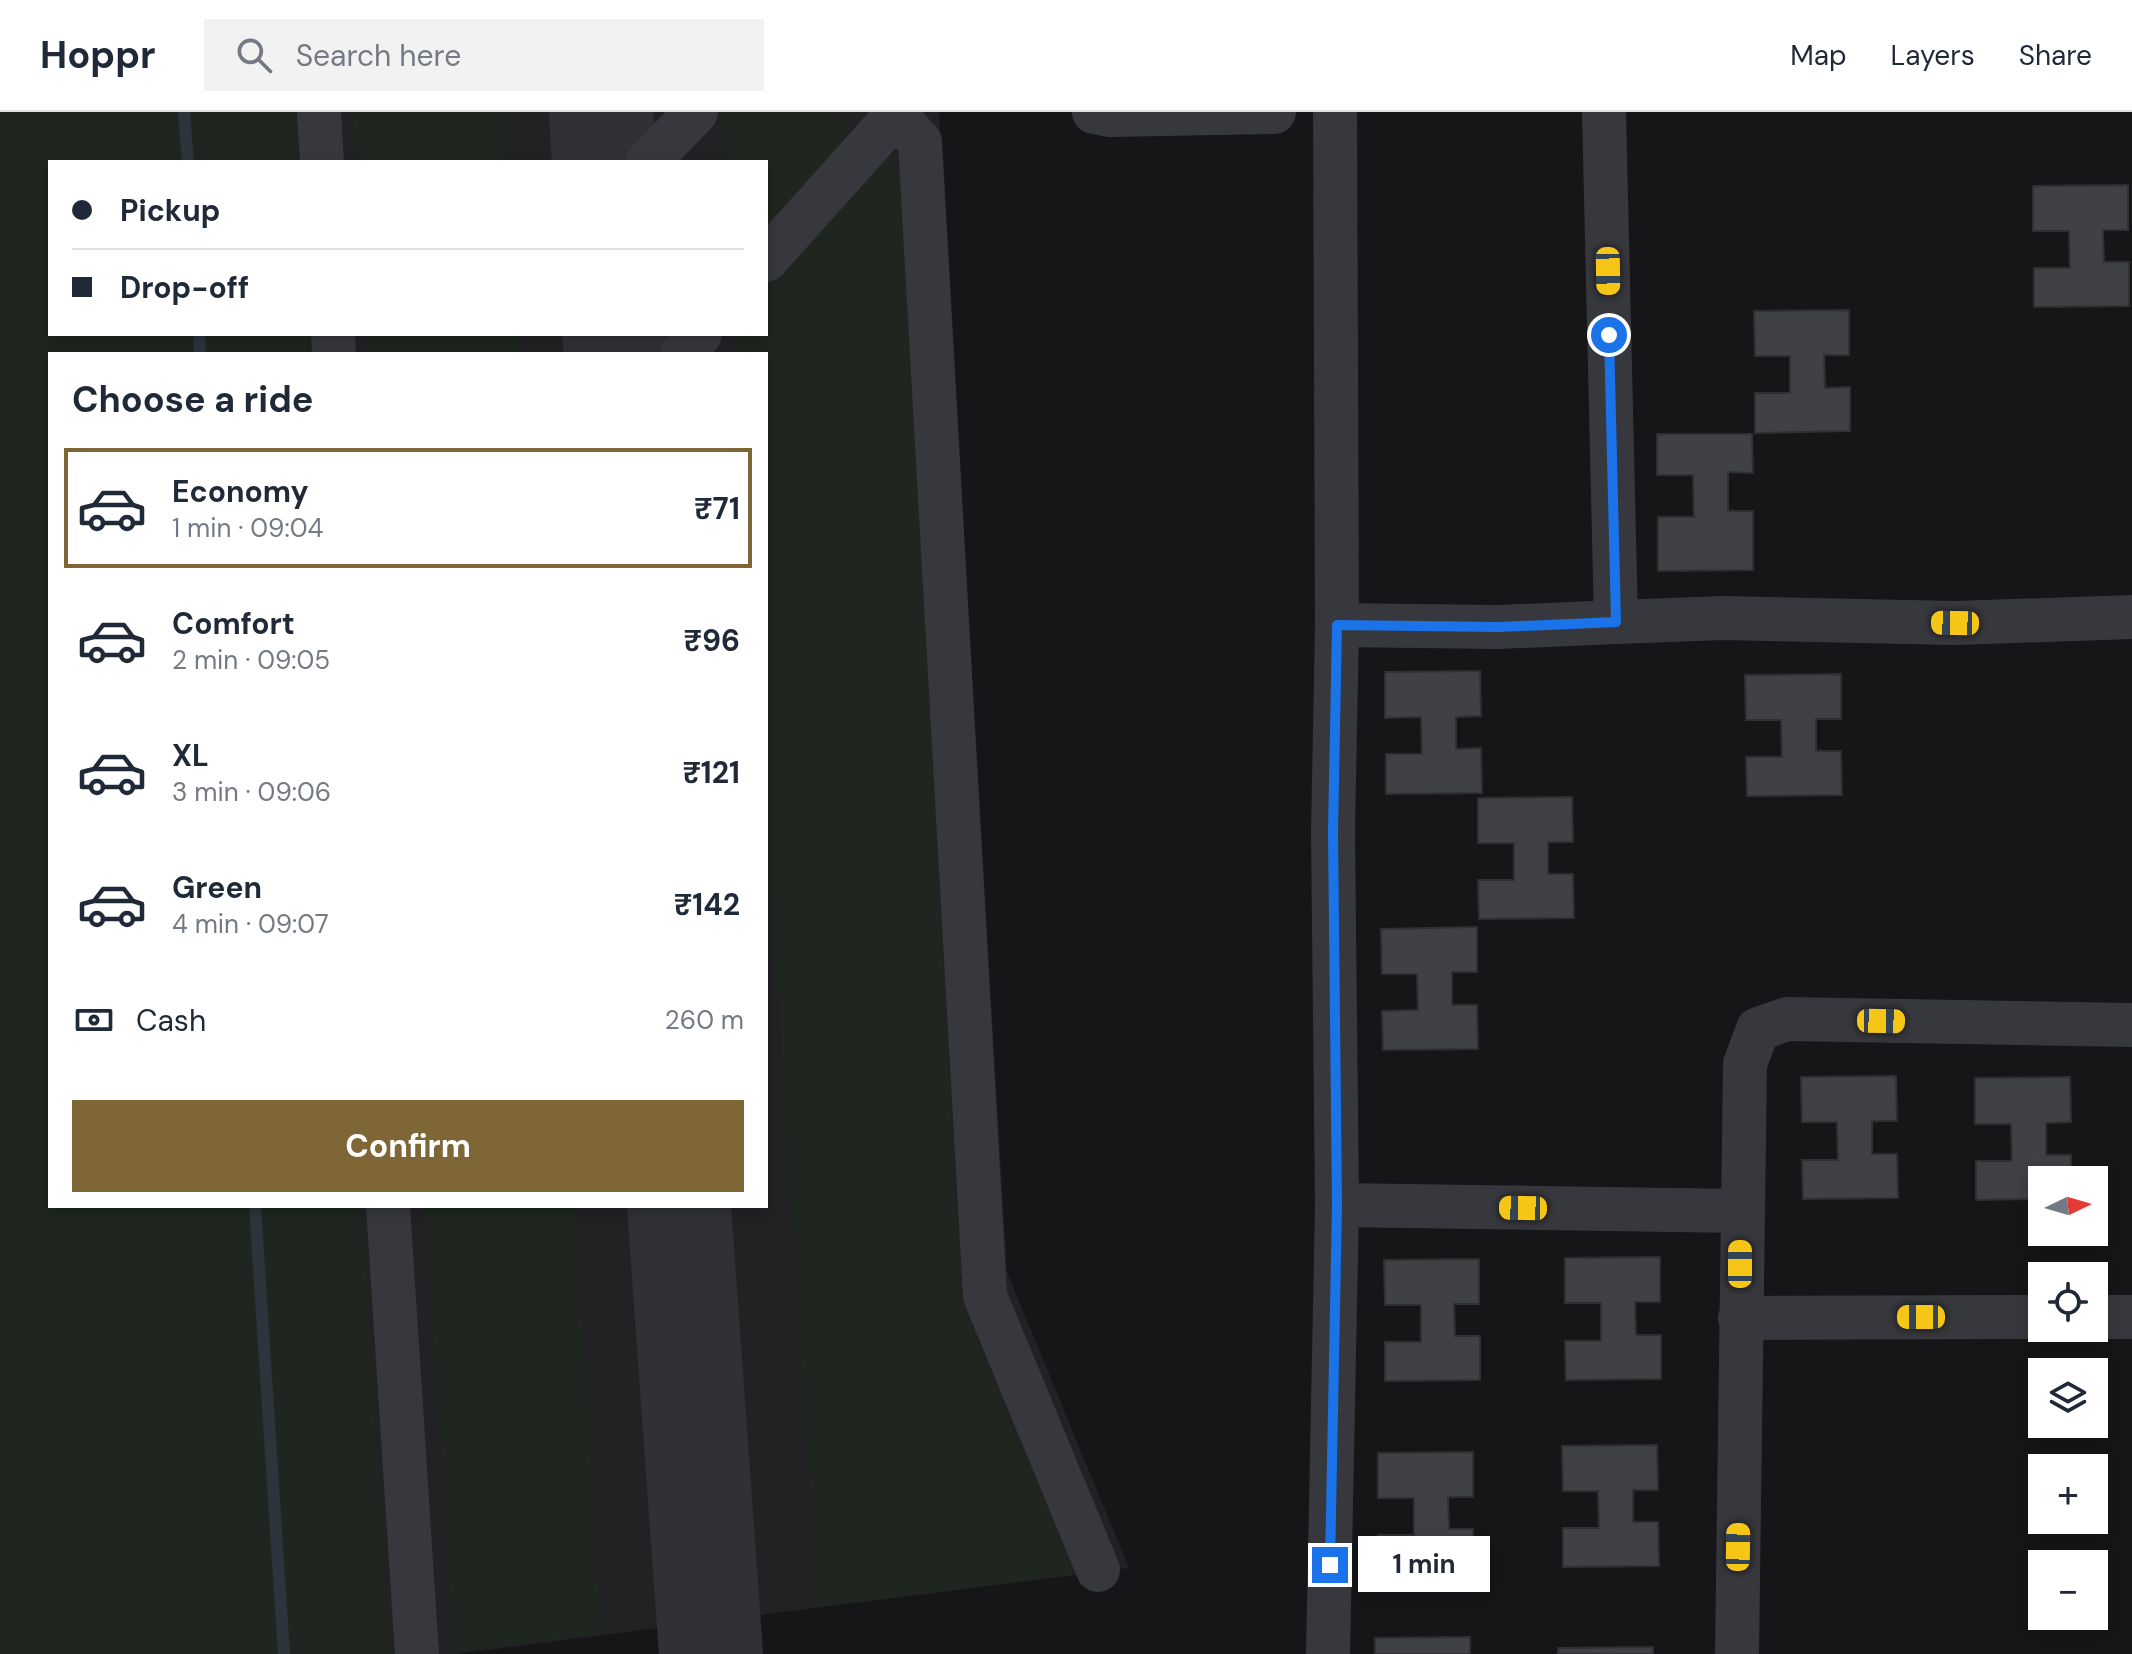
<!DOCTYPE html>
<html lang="en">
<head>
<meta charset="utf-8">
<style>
  :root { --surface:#fff; --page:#f2f2f3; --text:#1f2937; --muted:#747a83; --line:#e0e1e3; --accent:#7e6636 }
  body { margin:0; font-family:"DM Sans",sans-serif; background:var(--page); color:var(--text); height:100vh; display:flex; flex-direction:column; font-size:30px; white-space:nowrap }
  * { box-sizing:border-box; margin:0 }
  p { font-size:26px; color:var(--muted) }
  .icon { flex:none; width:44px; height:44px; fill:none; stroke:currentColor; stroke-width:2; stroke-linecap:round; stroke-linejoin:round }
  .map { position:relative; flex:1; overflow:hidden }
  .details { position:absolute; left:48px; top:240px; width:720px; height:856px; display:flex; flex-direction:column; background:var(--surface); border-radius:0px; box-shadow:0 4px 12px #0003 }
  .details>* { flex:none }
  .guide { position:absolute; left:48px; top:48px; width:720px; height:176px; border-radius:0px; box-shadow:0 4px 12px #0003; display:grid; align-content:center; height:176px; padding:0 24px; background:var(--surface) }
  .needle { width:52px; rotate:85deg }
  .tools { position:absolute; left:2028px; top:1054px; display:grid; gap:16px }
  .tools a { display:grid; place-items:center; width:80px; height:80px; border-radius:0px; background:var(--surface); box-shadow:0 4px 12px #0003; font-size:40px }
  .end { position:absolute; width:36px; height:36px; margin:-18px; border:10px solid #1a73e8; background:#fff; box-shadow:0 0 0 4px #fff }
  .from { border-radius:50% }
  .bubble { position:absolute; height:56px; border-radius:0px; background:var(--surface); box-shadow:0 4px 12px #0003; font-size:26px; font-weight:700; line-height:56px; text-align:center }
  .car { position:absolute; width:24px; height:48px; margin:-24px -12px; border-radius:10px; box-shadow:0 0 6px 2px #0007; background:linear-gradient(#f5c518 24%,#345 0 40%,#f5c518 0 76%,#345 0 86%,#f5c518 0) }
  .guide b { display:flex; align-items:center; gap:28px; height:76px; font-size:30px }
  .guide b+b { border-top:2px solid var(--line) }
  .guide i { width:20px; height:20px; background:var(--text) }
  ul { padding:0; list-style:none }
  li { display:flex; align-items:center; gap:24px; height:120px; margin:0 16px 12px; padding:0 8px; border:4px solid transparent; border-radius:0px }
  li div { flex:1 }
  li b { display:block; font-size:30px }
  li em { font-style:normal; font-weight:700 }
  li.on { border-color:var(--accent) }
  li>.icon { width:72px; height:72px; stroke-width:1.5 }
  h2 { padding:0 24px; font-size:36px; line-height:96px }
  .pay { display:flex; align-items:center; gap:20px; height:88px; padding:0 24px; font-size:30px }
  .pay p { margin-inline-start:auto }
  .button { display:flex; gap:16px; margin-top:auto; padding:16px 24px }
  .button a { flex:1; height:92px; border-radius:0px; background:var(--accent); color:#fff; font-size:32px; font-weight:700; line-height:92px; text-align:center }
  header { display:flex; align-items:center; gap:48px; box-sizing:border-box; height:112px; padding:0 40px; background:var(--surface); border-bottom:2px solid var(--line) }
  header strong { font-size:38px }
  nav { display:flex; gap:44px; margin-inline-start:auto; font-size:28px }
  .search { width:560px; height:72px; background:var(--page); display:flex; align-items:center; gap:20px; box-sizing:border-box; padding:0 28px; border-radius:0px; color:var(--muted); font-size:30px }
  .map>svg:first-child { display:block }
  .built { fill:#222225; fill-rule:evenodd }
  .green { fill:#1e261f }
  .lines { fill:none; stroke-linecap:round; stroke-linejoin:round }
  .stream { stroke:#2c353c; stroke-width:12 }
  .taxiway { stroke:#303135; stroke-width:104 }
  .building { fill:#404145; stroke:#303034; stroke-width:2 }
  .minor { stroke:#37383d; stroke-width:44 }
  .route { stroke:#1a73e8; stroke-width:10 }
</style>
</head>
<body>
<header>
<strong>Hoppr</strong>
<div class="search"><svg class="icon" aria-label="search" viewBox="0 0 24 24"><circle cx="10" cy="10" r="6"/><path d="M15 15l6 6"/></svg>Search here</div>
<nav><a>Map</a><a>Layers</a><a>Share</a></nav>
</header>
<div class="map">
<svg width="2132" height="1542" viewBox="0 0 2132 1542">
  <rect width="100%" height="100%" fill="#161618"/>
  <!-- built -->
  <path class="built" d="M 0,0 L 939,0 L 1007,1160 L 1129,1456 L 455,1542 L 0,1542 ZM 50,50 L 766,50 L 766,222 L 50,222 ZM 50,242 L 766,242 L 766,1094 L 50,1094 Z"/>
  <!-- green -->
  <g class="green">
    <path d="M 0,0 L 295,0 L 298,50 L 50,50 L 50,222 L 308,222 L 309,242 L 50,242 L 50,1094 L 362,1094 L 389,1542 L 0,1542 Z"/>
    <path d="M 353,0 L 505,0 L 508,50 L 356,50 Z"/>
    <path d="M 722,0 L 836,0 L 847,18 L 838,38 L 766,122 L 766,50 L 725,50 Z"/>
    <path d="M 891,42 L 900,64 L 904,104 L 960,1176 L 964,1198 L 1075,1463 L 818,1495 L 766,717 L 766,242 L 734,240 L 741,222 L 766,222 L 766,184 L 815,107 L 850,89 L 869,57 Z"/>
    <path d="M 368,222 L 519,222 L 520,242 L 369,242 Z"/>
    <path d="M 425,1094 L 575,1094 L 602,1521 L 454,1540 Z"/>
  </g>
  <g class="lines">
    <!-- stream -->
    <g class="stream">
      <path d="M 184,0 L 188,50"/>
      <path d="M 199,222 L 200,242"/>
      <path d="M 255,1094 L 284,1542"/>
    </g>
    <!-- taxiway -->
    <g class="taxiway">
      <path d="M 601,0 L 604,50"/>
      <path d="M 614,222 L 616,242"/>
      <path d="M 679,1094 L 711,1542"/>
    </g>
  </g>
  <!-- building -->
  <g class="building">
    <path d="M 2128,73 L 2128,118 L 2103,118 L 2104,150 L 2129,150 L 2129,194 L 2034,195 L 2034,156 L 2070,156 L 2069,119 L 2033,119 L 2033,74 Z"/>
    <path d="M 1849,198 L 1849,243 L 1824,243 L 1825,276 L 1850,275 L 1850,319 L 1755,321 L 1755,281 L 1790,281 L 1790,244 L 1755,244 L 1754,199 Z"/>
    <path d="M 1657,322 L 1752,322 L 1753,361 L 1728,360 L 1728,399 L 1753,399 L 1753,458 L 1658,459 L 1658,405 L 1694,405 L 1693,363 L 1657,363 Z"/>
    <path d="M 1480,559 L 1481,604 L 1456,605 L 1456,637 L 1481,636 L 1482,681 L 1386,682 L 1386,642 L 1422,642 L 1421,605 L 1385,606 L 1385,560 Z"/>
    <path d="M 1841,562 L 1841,607 L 1816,607 L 1816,639 L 1841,639 L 1842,683 L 1747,684 L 1746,645 L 1782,645 L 1781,608 L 1746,608 L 1745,563 Z"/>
    <path d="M 1572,685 L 1573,730 L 1548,730 L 1548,762 L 1573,762 L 1574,806 L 1479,807 L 1478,768 L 1514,768 L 1514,731 L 1478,731 L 1478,686 Z"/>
    <path d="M 1477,815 L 1477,860 L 1452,860 L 1452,893 L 1477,893 L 1478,937 L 1383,938 L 1382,899 L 1418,898 L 1417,862 L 1382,862 L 1381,817 Z"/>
    <path d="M 1896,964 L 1897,1009 L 1872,1009 L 1872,1042 L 1897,1042 L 1898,1086 L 1803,1087 L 1802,1048 L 1838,1048 L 1837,1010 L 1802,1010 L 1801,965 Z"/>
    <path d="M 2070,965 L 2071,1010 L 2046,1011 L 2046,1043 L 2071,1043 L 2071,1068 L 2042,1068 L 2042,1087 L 1976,1088 L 1976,1049 L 2012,1049 L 2011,1012 L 1975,1012 L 1975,966 Z"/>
    <path d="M 1660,1145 L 1660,1190 L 1635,1190 L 1636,1223 L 1661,1223 L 1661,1267 L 1566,1268 L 1565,1229 L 1601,1229 L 1601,1191 L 1565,1191 L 1565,1146 Z"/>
    <path d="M 1479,1147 L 1479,1192 L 1454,1192 L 1455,1224 L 1480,1224 L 1480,1268 L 1385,1269 L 1385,1230 L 1421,1230 L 1421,1193 L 1385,1193 L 1384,1148 Z"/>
    <path d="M 1657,1333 L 1658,1378 L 1633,1378 L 1633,1410 L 1658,1410 L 1659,1454 L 1563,1455 L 1563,1416 L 1599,1416 L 1598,1379 L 1563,1379 L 1562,1334 Z"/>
    <path d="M 1473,1340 L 1473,1385 L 1448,1385 L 1449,1417 L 1473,1417 L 1474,1461 L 1379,1462 L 1378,1423 L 1414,1423 L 1414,1386 L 1378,1386 L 1378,1341 Z"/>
    <path d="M 1470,1525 L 1470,1542 L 1375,1542 L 1375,1526 Z"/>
    <path d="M 1653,1535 L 1653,1542 L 1558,1542 L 1558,1536 Z"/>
  </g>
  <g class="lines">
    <!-- minor -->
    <g class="minor">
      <path d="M 319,0 L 322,50"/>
      <path d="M 893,0 L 920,30 L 985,1184 L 1098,1458"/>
      <path d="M 1094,0 L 1109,3 L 1274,0"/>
      <path d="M 648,50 L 696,0"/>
      <path d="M 766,148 L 894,5"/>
      <path d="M 333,222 L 334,242"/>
      <path d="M 682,242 L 700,222"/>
      <path d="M 1616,510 L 1723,506 L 1955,511 L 2132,505"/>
      <path d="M 1337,513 L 1498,515 L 1616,510 L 1604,0"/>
      <path d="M 1337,1093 L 1740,1099"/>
      <path d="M 388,1094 L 417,1542"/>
      <path d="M 2094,1205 L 2132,1205"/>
      <path d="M 1740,1206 L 2042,1205"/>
      <path d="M 1328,1542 L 1337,1093 L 1333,720 L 1337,513 L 1335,0"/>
      <path d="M 1737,1542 L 1745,952 L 1758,917 L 1787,907 L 2132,913"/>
    </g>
  </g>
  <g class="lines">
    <!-- route -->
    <path class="route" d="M 1330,1453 L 1337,1093 L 1333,720 L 1337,513 L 1498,515 L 1616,510 L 1609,223"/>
  </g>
</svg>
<div class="tools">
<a><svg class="needle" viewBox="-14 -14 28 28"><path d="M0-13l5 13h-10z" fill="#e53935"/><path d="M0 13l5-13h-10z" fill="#747a83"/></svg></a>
<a><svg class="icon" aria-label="locate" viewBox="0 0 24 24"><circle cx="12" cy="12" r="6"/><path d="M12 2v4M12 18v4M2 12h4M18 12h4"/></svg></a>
<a><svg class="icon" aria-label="layers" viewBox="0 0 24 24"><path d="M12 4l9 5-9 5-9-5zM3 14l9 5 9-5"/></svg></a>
<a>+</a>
<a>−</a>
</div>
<i class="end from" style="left:1609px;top:223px"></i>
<i class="end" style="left:1330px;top:1453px"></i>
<div class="bubble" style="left:1358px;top:1424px;width:132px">1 min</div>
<i class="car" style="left:1608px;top:159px;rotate:179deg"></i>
<i class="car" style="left:1955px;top:511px;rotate:271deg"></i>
<i class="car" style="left:1881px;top:909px;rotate:91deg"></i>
<i class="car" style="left:1523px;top:1096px;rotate:271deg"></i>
<i class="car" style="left:1740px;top:1152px;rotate:0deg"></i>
<i class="car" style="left:1921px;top:1205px;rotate:270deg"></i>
<i class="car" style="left:1738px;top:1435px;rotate:1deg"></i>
<div class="guide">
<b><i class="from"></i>Pickup</b>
<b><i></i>Drop-off</b>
</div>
<section class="details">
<h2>Choose a ride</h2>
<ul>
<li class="on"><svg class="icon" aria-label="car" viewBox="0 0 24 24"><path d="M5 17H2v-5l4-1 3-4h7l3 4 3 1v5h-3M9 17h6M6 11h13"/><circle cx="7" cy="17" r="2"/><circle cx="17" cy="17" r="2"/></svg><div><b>Economy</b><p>1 min · 09:04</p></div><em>₹71</em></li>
<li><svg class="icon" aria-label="car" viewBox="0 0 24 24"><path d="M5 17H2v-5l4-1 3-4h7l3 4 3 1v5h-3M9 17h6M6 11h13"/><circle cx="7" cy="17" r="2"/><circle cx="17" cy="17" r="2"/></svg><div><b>Comfort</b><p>2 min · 09:05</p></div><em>₹96</em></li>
<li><svg class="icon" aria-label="car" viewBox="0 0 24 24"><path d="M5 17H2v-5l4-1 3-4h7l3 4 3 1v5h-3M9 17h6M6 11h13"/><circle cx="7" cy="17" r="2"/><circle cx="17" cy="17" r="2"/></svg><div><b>XL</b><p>3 min · 09:06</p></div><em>₹121</em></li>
<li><svg class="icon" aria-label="car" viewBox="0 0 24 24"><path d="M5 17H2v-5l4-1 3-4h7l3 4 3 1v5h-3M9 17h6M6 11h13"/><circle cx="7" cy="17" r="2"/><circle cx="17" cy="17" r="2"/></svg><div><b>Green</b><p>4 min · 09:07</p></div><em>₹142</em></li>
</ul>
<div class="pay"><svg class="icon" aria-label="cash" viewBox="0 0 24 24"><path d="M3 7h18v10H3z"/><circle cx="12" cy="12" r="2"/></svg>Cash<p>260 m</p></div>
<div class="button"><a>Confirm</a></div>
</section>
</div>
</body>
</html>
